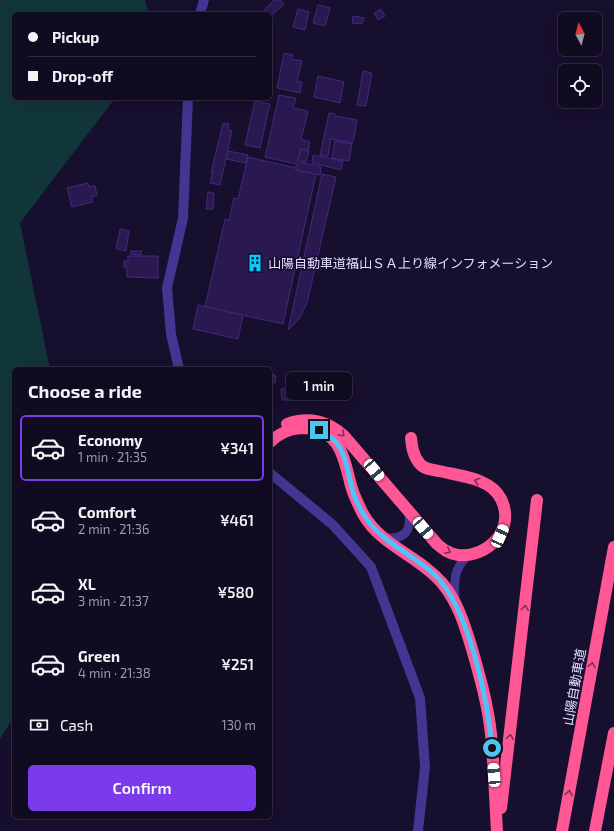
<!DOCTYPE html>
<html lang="en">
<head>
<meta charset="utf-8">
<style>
  :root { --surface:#110b22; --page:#1e192f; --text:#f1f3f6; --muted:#9c9ba5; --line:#302b40; --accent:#7c3aed }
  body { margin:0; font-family:"Exo 2","Noto Sans JP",sans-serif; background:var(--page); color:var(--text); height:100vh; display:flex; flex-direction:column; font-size:15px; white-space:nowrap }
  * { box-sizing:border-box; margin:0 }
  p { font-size:13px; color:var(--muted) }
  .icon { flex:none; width:22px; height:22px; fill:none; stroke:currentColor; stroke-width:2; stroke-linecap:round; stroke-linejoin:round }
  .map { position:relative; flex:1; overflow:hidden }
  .drawer { position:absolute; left:12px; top:367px; width:260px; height:452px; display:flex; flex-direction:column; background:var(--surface); border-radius:6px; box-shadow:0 4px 16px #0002,0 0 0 1px var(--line) }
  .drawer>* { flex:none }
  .banner { position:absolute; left:12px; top:12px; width:260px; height:88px; border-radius:6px; box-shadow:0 4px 16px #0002,0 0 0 1px var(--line); display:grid; align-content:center; height:88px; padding:0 16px; background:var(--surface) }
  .needle { width:26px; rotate:353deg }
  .controls { position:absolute; left:558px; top:12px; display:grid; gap:8px }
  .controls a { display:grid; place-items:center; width:44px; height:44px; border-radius:6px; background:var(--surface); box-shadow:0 4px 16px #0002,0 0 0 1px var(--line); font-size:20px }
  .end { position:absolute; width:18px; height:18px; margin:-9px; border:5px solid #4fc3f7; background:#111; box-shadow:0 0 0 2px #111 }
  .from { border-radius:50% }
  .bubble { position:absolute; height:28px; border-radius:6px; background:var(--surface); box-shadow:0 4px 16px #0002,0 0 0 1px var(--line); font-size:13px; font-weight:600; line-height:28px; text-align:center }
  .car { position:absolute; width:12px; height:24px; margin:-12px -6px; border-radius:5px; box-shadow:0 0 3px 1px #0007; background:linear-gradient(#fff 24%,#345 0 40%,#fff 0 76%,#345 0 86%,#fff 0) }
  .banner b { display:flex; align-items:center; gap:14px; height:38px; font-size:15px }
  .banner b+b { border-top:1px solid var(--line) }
  .banner i { width:10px; height:10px; background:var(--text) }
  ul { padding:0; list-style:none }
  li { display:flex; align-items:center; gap:12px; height:66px; margin:0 8px 6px; padding:0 8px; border:2px solid transparent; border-radius:6px }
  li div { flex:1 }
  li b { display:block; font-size:15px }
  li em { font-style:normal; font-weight:600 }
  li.selected { border-color:var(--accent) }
  li>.icon { width:36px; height:36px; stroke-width:1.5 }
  h2 { padding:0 16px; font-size:18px; line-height:48px }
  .pay { display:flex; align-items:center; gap:10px; height:44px; padding:0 16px; font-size:15px }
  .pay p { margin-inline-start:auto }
  .action { display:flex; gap:8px; margin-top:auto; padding:8px 16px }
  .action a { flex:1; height:46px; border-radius:6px; background:var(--accent); color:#fff; font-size:16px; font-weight:600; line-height:46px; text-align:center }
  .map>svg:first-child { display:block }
  .green { fill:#113639 }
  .building { fill:#2a1951; stroke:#43287f }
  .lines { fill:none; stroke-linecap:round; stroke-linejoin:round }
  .service { stroke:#433591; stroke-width:9 }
  .minor { stroke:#433591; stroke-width:10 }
  .tertiary { stroke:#433591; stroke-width:10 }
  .motorway { stroke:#ff5795; stroke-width:12 }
  .oneway { stroke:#7f2f5c }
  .route { stroke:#4fc3f7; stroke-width:5 }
  .labels { text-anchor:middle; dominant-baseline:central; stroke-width:3.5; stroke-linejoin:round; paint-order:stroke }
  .poi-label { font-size:13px; fill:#e3dcff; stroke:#170f2e; text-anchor:start }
  .street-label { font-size:13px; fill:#e3dcff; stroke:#170f2e }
</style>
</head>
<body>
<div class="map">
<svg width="614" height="831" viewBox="0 0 614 831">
  <rect width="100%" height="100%" fill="#170f2e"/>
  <!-- green -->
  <path class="green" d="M 0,0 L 145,0 L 149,14 L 14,14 L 14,98 L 115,98 L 20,223 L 50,369 L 14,369 L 14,717 L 0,739 Z"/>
  <!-- building -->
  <g class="building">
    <path d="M 274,0 L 280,0 L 284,4 L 270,17 L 270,14 L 260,14 Z"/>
    <path d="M 318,5 L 330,8 L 325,26 L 313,23 Z"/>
    <path d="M 298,9 L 309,12 L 305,30 L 293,27 Z"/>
    <path d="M 381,9 L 385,16 L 378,20 L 374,13 Z"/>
    <path d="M 353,16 L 364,18 L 362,24 L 352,23 Z"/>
    <path d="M 284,53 L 293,55 L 292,59 L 302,61 L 297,81 L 302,82 L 300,93 L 277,88 Z"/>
    <path d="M 363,71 L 372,73 L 366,106 L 357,105 Z"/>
    <path d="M 318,76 L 344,82 L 340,103 L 314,97 Z"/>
    <path d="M 279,95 L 296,98 L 293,108 L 308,111 L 301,139 L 310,142 L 308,151 L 301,149 L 297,164 L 265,157 Z"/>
    <path d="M 255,101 L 270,104 L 260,148 L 245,145 Z"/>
    <path d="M 329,113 L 335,114 L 335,116 L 357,120 L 353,143 L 331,139 L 328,156 L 320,155 Z"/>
    <path d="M 223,123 L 229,124 L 228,130 L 232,131 L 220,185 L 210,183 L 213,173 L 211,173 Z"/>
    <path d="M 335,141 L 352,144 L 349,161 L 332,158 Z"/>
    <path d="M 301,149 L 309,151 L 306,162 L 298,160 Z"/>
    <path d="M 228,151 L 248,155 L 246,163 L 226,159 Z"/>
    <path d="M 313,155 L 343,161 L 341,170 L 312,163 Z"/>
    <path d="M 248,157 L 296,168 L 296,170 L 316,174 L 283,324 L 205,307 L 225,219 L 229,220 L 234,198 L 238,199 Z"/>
    <path d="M 300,162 L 321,167 L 320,175 L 296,170 L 296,165 L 299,166 Z"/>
    <path d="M 322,174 L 336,177 L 307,303 L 299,319 L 288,330 Z"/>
    <path d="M 88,183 L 89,187 L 95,186 L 97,195 L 92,197 L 93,202 L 72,207 L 67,188 Z"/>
    <path d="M 208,192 L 214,193 L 213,209 L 206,209 Z"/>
    <path d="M 120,229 L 129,231 L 126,251 L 116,249 Z"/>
    <path d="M 131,251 L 142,251 L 141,255 L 130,254 Z"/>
    <path d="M 128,256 L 158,256 L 158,278 L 127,277 L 127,268 L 124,267 L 124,261 L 128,261 Z"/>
    <path d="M 198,305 L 243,315 L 238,339 L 193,329 Z"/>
    <path d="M 273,375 L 276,376 L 275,383 L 272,382 Z"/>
    <path d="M 292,387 L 293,399 L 289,399 L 290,400 L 282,400 L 281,389 Z"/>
  </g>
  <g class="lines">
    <!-- service -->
    <g class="service">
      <path d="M 383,537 C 404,541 413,531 408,510"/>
      <path d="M 455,601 C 454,581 453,570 468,555"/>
    </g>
    <!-- minor -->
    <path class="minor" d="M 270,473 L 333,525 L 371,567 L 420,698 L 425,767 L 418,831"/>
    <!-- tertiary -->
    <g class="tertiary">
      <path d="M 200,14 L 204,0"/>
      <path d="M 179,369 L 171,334 L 167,288 L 183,218 L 188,98"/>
    </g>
    <!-- motorway -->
    <g class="motorway">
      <path d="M 287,424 C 308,416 328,421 344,436 L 437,544 C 443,549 449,554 458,555 C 488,558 516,529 501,499 C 491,478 460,476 439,471 C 433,470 424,469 420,464 C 413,456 412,447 411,438"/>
      <path d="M 270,442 C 281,432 291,428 305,428 C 343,430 344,462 352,489 C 355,498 359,506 363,514 C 381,546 419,556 442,583 C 458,602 465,626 472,649 C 480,677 488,705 491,734 C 494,766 495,799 497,831"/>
      <path d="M 501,808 L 537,500"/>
      <path d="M 562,831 L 614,547"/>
      <path d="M 595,831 L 614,733"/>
    </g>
  </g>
  <!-- one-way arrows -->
  <defs><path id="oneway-chevron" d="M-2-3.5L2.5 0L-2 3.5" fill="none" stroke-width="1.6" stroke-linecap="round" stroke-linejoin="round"/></defs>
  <g class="oneway">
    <use href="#oneway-chevron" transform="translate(342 434) rotate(45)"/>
    <use href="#oneway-chevron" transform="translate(477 481) rotate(-163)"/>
    <use href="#oneway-chevron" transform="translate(448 551) rotate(27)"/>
    <use href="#oneway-chevron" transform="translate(525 608) rotate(-83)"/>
    <use href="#oneway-chevron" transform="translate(592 665) rotate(-80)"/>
    <use href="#oneway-chevron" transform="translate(510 737) rotate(-83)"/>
    <use href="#oneway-chevron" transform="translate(569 793) rotate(-80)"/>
  </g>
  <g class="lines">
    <!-- route -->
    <path class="route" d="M 319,430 C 325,434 331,437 336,442 C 346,455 348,473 352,488 C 354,497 359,507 364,515 C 381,543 412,553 435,575 C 469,608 488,701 492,748"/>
  </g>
  <!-- icons -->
  <defs>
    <g id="building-bare" transform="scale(1.38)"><path d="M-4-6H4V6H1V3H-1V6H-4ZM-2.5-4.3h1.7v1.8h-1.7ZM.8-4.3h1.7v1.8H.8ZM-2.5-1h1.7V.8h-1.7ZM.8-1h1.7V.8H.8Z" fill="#08ccff" stroke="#170f2e" stroke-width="2.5" paint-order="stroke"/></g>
  </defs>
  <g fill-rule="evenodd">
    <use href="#building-bare" x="255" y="263"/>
  </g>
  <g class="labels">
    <!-- poi labels -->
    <g class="poi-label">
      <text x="268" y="263">山陽自動車道福山ＳＡ上り線インフォメーション</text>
    </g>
    <!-- street labels -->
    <g class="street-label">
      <text transform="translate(574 687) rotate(-80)">山陽自動車道</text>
    </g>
  </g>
</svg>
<div class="controls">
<a><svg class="needle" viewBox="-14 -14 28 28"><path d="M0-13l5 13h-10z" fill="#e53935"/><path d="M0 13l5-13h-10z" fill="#9c9ba5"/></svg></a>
<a><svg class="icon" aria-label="locate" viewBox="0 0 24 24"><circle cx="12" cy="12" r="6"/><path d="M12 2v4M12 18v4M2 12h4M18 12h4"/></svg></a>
</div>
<i class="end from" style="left:492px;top:748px"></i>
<i class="end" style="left:319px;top:430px"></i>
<div class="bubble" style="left:286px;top:372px;width:66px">1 min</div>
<i class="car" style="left:374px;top:470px;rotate:140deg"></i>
<i class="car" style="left:423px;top:528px;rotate:140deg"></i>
<i class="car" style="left:500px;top:536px;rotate:24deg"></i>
<i class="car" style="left:494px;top:775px;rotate:356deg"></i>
<div class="banner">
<b><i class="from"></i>Pickup</b>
<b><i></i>Drop-off</b>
</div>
<section class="drawer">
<h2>Choose a ride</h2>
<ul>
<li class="selected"><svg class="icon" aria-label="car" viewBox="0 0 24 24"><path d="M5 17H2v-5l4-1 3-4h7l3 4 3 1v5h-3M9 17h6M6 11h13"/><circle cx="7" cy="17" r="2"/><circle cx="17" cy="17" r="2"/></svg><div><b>Economy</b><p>1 min · 21:35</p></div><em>¥341</em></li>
<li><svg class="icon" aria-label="car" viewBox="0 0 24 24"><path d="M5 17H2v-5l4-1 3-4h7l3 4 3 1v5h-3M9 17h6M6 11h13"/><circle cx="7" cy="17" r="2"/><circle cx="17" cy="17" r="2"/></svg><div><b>Comfort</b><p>2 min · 21:36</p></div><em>¥461</em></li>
<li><svg class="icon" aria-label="car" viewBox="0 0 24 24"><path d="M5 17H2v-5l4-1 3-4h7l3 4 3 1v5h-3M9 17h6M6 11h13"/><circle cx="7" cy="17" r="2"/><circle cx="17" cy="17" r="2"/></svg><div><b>XL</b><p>3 min · 21:37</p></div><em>¥580</em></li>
<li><svg class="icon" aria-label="car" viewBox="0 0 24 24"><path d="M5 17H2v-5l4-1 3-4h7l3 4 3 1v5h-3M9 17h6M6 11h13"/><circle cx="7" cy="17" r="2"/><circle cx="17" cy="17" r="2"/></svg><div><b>Green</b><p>4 min · 21:38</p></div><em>¥251</em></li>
</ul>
<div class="pay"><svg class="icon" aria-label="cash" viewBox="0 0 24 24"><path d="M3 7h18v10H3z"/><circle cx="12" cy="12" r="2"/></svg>Cash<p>130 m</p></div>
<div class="action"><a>Confirm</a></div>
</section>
</div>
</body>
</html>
